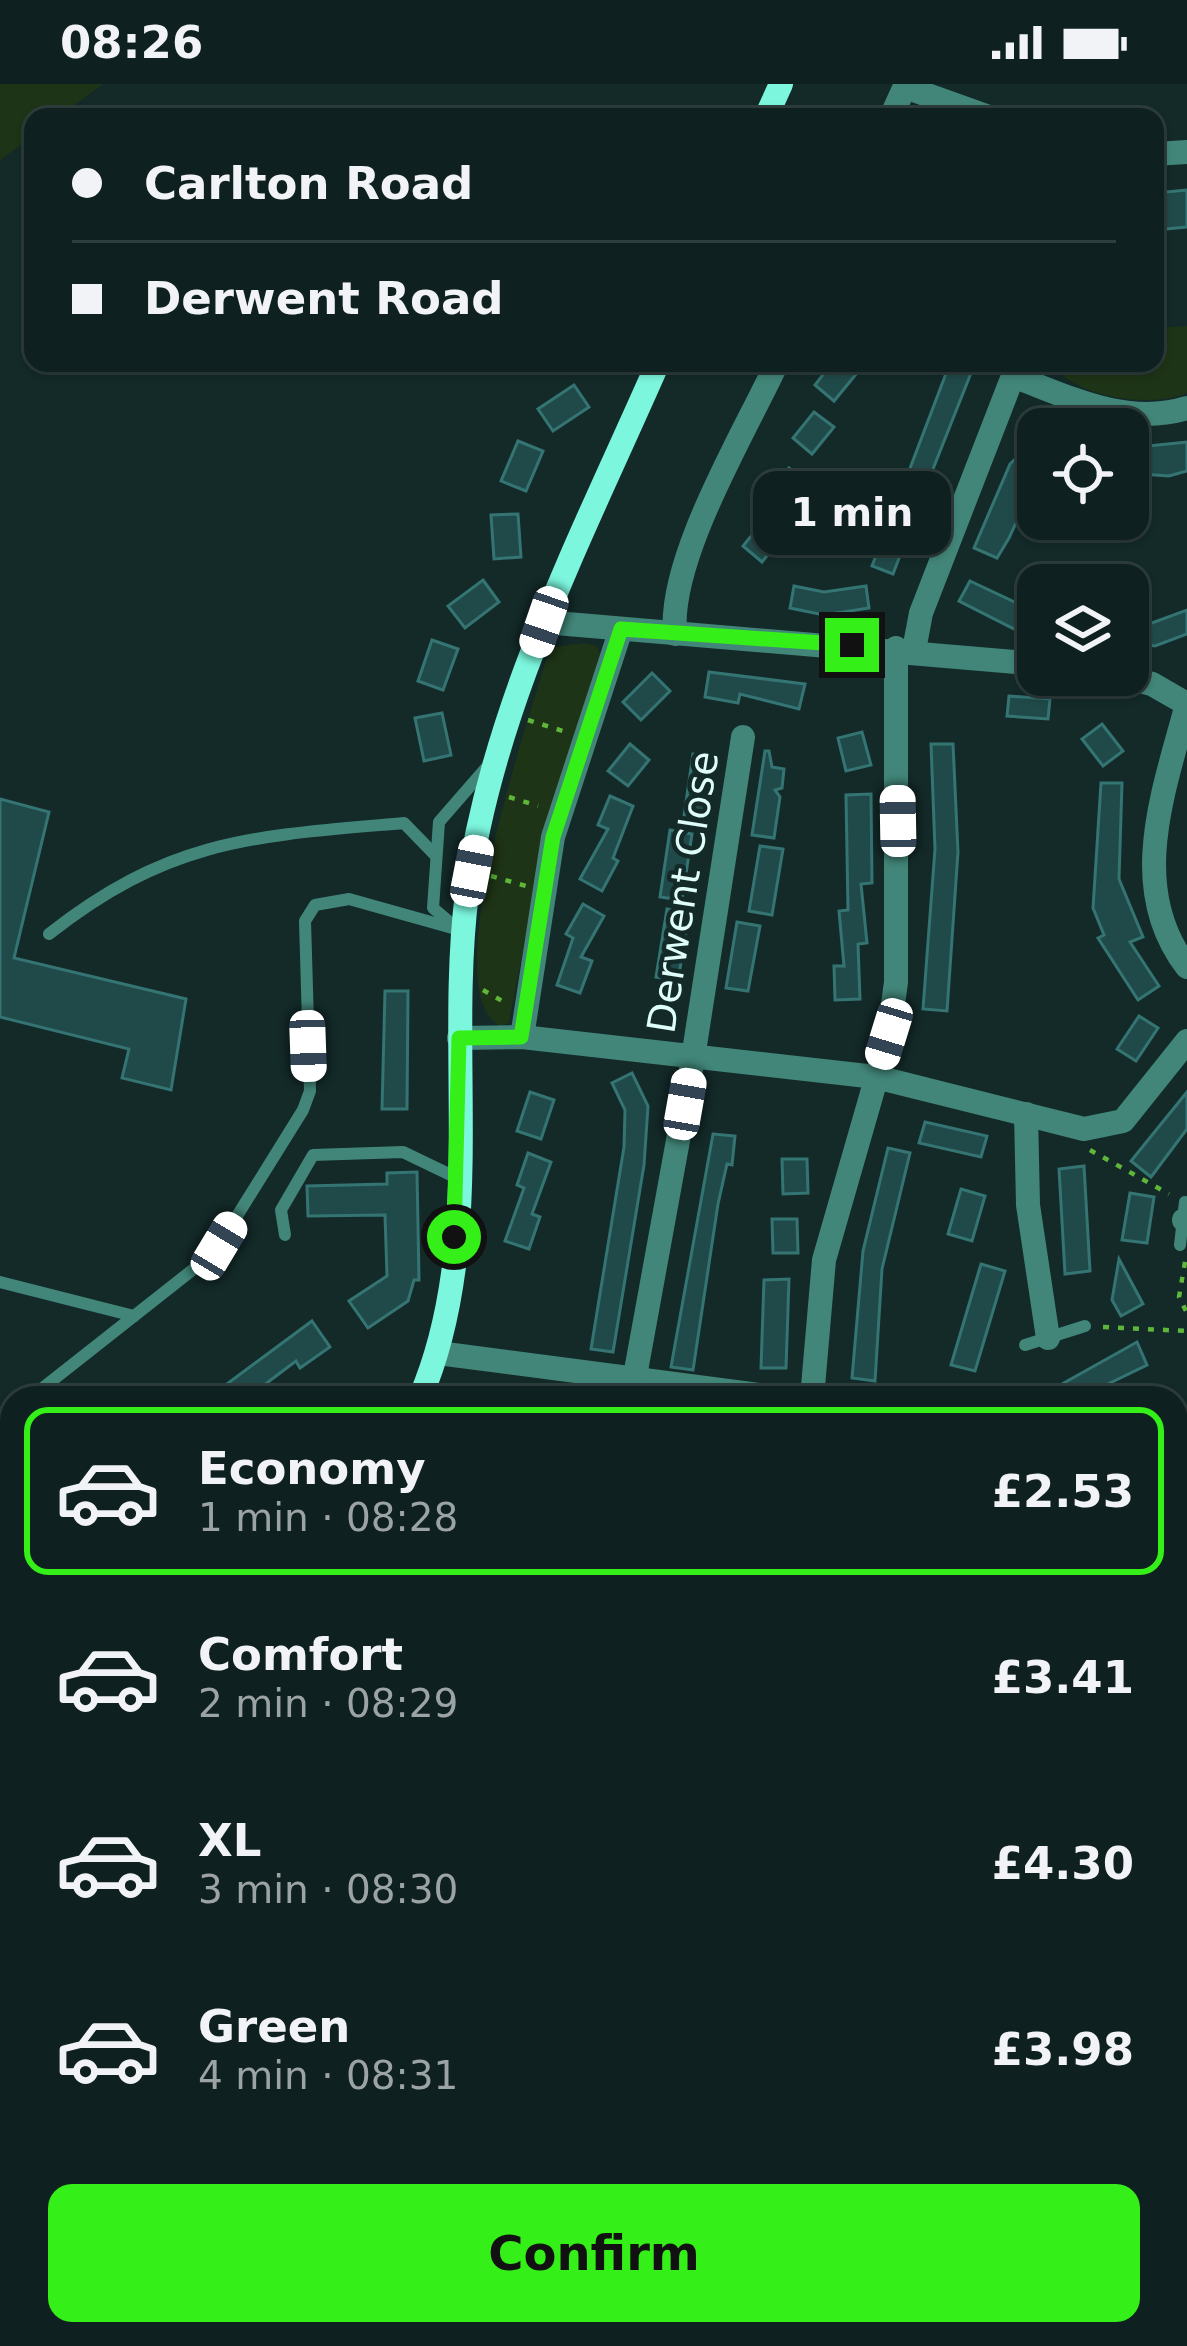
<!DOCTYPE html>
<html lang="en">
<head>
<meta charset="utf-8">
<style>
  :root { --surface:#0e201f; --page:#172828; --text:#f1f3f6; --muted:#9ba3a4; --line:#2e3e3d; --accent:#35ef18 }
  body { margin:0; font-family:"DejaVu Sans",sans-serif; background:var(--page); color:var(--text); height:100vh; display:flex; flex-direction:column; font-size:45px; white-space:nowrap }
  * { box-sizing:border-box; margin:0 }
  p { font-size:39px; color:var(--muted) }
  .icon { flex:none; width:66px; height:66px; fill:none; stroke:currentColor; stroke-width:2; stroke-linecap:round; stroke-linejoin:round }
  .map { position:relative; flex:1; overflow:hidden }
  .drawer { position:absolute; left:0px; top:1302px; width:1188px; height:960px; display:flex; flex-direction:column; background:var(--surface); border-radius:36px 36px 0 0; box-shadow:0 3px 9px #0004,0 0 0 3px var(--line) }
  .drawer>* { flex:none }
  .top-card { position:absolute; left:24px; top:24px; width:1140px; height:264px; border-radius:24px; box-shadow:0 3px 9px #0004,0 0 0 3px var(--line); display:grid; align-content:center; height:264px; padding:0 48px; background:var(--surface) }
  .tools { position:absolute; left:1017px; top:324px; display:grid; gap:24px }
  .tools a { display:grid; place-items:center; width:132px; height:132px; border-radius:24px; background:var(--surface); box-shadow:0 3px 9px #0004,0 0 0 3px var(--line); font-size:60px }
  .end { position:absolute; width:54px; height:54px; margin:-27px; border:15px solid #35ef18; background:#111; box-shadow:0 0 0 6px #111 }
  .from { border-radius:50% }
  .bubble { position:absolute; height:84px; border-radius:24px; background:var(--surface); box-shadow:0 3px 9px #0004,0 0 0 3px var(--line); font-size:39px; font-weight:700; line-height:84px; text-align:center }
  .car { position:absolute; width:36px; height:72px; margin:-36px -18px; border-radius:15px; box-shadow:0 0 9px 3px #0007; background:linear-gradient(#fff 24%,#345 0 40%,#fff 0 76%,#345 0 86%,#fff 0) }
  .top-card b { display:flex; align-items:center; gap:42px; height:114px; font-size:45px }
  .top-card b+b { border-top:3px solid var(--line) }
  .top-card i { width:30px; height:30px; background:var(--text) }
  ul { padding:21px 0 0; list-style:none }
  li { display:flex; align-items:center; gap:36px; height:168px; margin:0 24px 18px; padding:0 24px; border:6px solid transparent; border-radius:24px }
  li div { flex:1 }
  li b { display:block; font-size:45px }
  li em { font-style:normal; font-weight:700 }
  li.active { border-color:var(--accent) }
  li>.icon { width:108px; height:108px; stroke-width:1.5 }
  .action { display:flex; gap:24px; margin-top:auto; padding:24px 48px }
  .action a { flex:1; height:138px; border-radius:24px; background:var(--accent); color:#111; font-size:48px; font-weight:700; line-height:138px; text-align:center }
  .status { display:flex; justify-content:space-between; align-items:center; height:84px; padding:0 60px; background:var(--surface); direction:ltr }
  .status svg { height:33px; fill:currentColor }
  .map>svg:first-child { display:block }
  .green { fill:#1e3416 }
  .building { fill:#204a49; stroke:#347472; stroke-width:3 }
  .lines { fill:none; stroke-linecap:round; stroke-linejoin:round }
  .path { stroke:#5eb63a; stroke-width:4.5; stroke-dasharray:6 9; stroke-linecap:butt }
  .service { stroke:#428679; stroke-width:12 }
  .minor { stroke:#428679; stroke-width:24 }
  .secondary { stroke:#7cf6dd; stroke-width:24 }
  .route { stroke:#35ef18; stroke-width:15 }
  .labels { text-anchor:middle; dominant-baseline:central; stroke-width:9; stroke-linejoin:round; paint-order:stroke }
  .street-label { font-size:39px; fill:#dffdf9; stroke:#132a29 }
</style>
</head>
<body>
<div class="status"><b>08:26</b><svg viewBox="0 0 49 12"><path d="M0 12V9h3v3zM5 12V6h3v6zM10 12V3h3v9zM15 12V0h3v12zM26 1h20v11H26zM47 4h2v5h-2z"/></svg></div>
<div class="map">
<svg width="1187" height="2262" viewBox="0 0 1187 2262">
  <rect width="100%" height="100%" fill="#132a29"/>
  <!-- green -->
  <g class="green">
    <path d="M 0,0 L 103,0 L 58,33 L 33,33 L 33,52 L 0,76 Z"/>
    <path d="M 1187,242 L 1187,309 C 1149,325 1076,313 1049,279 L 1155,279 L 1155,244 Z"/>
    <path d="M 584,559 L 597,562 L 600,570 L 543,762 L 509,939 L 500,942 C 434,907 529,637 546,576 L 555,563 Z"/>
    <path d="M 1187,1546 L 1187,1890 L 1176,1868 L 1176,1548 Z"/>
    <path d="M 1187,2145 L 1187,2262 L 1123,2262 L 1129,2250 L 1176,2250 L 1176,2165 Z"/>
  </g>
  <!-- building -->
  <g class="building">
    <path d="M 1187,106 L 1187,143 L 1155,146 L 1155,109 Z"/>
    <path d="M 832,279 L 844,279 L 857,289 L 834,317 L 815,301 Z"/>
    <path d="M 950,279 L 975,279 L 912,438 L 893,429 Z"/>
    <path d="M 574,301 L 589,323 L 553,347 L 538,325 Z"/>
    <path d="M 814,328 L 834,343 L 812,370 L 793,354 Z"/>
    <path d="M 1038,353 L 1038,388 L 1022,404 L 1030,408 L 1009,454 L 997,474 L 974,464 L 1010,380 Z"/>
    <path d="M 518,357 L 543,367 L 526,407 L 501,397 Z"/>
    <path d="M 1187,358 L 1187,387 L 1169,392 L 1128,389 L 1128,364 Z"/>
    <path d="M 789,384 L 808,400 L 784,428 L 766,412 Z"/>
    <path d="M 518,430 L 521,473 L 494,475 L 491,431 Z"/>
    <path d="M 764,436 L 783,451 L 762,478 L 743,462 Z"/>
    <path d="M 884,451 L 904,461 L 893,490 L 872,482 Z"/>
    <path d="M 483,496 L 499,518 L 465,544 L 448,522 Z"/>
    <path d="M 970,497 L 1038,529 L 1038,552 L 1024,550 L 959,517 Z"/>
    <path d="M 794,502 L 824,508 L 866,502 L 869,524 L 824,531 L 790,524 Z"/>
    <path d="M 1187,526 L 1187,550 L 1155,562 L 1128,558 L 1128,536 L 1152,539 Z"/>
    <path d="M 432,556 L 458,565 L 443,606 L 418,597 Z"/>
    <path d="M 709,588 L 805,600 L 799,625 L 740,610 L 738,619 L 705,613 Z"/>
    <path d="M 652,589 L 670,607 L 641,636 L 623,618 Z"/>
    <path d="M 1009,612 L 1050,615 L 1048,635 L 1007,632 Z"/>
    <path d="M 442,629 L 451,671 L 424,677 L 415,634 Z"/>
    <path d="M 1102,640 L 1123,667 L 1103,682 L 1082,655 Z"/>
    <path d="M 862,648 L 871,681 L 846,687 L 838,654 Z"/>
    <path d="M 630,660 L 649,676 L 628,702 L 608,687 Z"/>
    <path d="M 931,660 L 953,660 L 958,768 L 947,927 L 923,925 L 935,765 Z"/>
    <path d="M 765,667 L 769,667 L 772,683 L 784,685 L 782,704 L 775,706 L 780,713 L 774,754 L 752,751 Z"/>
    <path d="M 693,670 L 715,673 L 706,743 L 683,739 Z"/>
    <path d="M 1101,699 L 1122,699 L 1119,795 L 1143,853 L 1130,858 L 1159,902 L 1138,916 L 1098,854 L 1104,851 L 1093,824 Z"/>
    <path d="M 871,710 L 872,799 L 861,800 L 867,859 L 858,860 L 860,915 L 835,916 L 834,882 L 844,882 L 839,827 L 848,826 L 846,711 Z"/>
    <path d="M 610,712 L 633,722 L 613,774 L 618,777 L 602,807 L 580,795 L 608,745 L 598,741 Z"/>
    <path d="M 0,715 L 49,728 L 14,874 L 186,915 L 171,1006 L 122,994 L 129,965 L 0,933 Z"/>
    <path d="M 670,746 L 692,750 L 682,816 L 660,813 Z"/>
    <path d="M 760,762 L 783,765 L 772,831 L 749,827 Z"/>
    <path d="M 583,820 L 604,832 L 581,873 L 592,877 L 580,909 L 557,901 L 573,854 L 566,850 Z"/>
    <path d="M 667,825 L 689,829 L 678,897 L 656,893 Z"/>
    <path d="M 737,838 L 760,842 L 748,907 L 726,904 Z"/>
    <path d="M 385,907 L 408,907 L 407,1025 L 382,1025 Z"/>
    <path d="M 1139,932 L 1158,944 L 1136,977 L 1117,965 Z"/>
    <path d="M 632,989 L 648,1022 L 644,1081 L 613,1268 L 591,1265 L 624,1063 L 625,1026 L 612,999 Z"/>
    <path d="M 530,1008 L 554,1016 L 541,1055 L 517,1047 Z"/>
    <path d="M 1187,1008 L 1187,1045 L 1151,1093 L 1131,1077 Z"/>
    <path d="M 925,1038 L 987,1052 L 981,1073 L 919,1059 Z"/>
    <path d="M 713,1050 L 735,1052 L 732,1081 L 727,1080 L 718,1120 L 693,1286 L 671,1283 Z"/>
    <path d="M 888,1064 L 910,1069 L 882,1185 L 875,1297 L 852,1294 L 863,1167 Z"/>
    <path d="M 528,1069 L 551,1078 L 532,1130 L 540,1133 L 529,1165 L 505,1157 L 524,1104 L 517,1101 Z"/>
    <path d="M 782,1075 L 807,1075 L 808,1109 L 783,1110 Z"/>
    <path d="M 1084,1082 L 1090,1187 L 1065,1190 L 1059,1085 Z"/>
    <path d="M 417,1088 L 419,1196 L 414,1196 L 408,1217 L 368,1244 L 349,1217 L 387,1192 L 385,1131 L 308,1132 L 307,1102 L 387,1100 L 387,1089 Z"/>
    <path d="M 961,1105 L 985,1112 L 972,1157 L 948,1150 Z"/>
    <path d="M 1130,1109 L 1154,1113 L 1147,1159 L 1122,1156 Z"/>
    <path d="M 772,1135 L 797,1135 L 798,1169 L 773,1169 Z"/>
    <path d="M 1119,1175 L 1143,1220 L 1121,1232 L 1112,1216 Z"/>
    <path d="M 981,1180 L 1005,1187 L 975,1287 L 951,1281 Z"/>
    <path d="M 789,1195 L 786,1284 L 761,1284 L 764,1196 Z"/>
    <path d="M 312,1237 L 330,1263 L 300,1284 L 296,1277 L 247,1314 L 208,1314 Z"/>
    <path d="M 1137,1258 L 1147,1281 L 1079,1314 L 1037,1314 Z"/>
  </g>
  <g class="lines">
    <!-- path -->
    <g class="path">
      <path d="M 528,636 L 563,647"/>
      <path d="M 509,713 L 538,722"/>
      <path d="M 491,792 L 526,802"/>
      <path d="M 483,906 L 504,918"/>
      <path d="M 1090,1066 L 1169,1110"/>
      <path d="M 1185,1178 L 1179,1213 L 1187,1229"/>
      <path d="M 1103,1243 L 1187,1247"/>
      <path d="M 0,1629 L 12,1617"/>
    </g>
    <!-- service -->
    <g class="service">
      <path d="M 452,840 L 433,824 L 439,738 L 486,684"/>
      <path d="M 49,850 C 171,754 255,752 404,739 L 436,772"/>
      <path d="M 285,1151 L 281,1126 L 313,1071 L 403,1068 L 457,1094"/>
      <path d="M 1180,1161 L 1185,1118"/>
      <path d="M 0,1198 L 134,1232"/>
      <path d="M 1025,1261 L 1085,1242"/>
      <path d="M 30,1314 L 214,1169 L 303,1026 L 310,1007 L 305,837 L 315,821 L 349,815 L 463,847"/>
      <path d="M 0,1336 L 12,1327"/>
      <path d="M 0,1554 L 12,1569"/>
      <path d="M 0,2063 L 12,2093"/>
      <path d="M 3,2125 L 12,2119"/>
    </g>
    <!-- minor -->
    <g class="minor">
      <path d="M 905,3 L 989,33"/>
      <path d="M 891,33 L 906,0"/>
      <path d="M 1155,70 L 1187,68"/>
      <path d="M 1013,292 C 1069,313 1126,343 1187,324"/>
      <path d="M 544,538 L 1038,580"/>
      <path d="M 675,550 C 668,475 744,350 777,279"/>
      <path d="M 914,566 L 921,529 L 1018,279"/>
      <path d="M 1116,591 L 1152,600 L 1187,620"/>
      <path d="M 1187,620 C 1164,707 1126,804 1187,883"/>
      <path d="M 522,953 L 553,753 L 621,545"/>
      <path d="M 459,954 L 522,953 L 876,993 L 1084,1045 L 1123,1037 L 1187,957"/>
      <path d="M 1026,1030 L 1028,1121 L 1048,1254"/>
      <path d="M 1184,1136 L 1187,1136"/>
      <path d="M 438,1269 L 782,1314"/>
      <path d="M 631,1314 L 693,974 L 743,653"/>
      <path d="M 812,1314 L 824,1176 L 889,950 L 896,898 L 896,564"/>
      <path d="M 1176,1450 L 1187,1447"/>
      <path d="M 732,2250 L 739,2262"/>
      <path d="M 860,2262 L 879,2250"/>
    </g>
    <!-- secondary -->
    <g class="secondary">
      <path d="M 766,33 L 781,0"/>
      <path d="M 420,1314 C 487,1158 446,974 467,809 C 492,623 584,448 658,279"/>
      <path d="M 1176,1526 L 1187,1524"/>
      <path d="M 0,1672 L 12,1665"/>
    </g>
  </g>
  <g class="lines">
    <!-- route -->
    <path class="route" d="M 454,1153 L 459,954 L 521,953 L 553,753 L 621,545 L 852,561"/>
  </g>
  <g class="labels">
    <!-- street labels -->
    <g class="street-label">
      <text transform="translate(683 808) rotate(-81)">Derwent Close</text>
    </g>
  </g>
</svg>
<div class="tools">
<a><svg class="icon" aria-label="locate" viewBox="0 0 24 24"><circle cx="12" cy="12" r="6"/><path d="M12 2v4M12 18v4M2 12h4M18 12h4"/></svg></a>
<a><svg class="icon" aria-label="layers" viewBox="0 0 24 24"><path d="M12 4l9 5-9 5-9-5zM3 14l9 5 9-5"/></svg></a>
</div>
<i class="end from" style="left:454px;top:1153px"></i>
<i class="end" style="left:852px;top:561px"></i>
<div class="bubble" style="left:753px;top:387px;width:198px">1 min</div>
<i class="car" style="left:544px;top:538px;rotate:199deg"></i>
<i class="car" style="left:898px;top:737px;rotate:359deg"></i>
<i class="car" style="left:472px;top:787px;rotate:11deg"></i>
<i class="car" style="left:889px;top:950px;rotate:197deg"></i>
<i class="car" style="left:308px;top:962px;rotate:178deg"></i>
<i class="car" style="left:685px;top:1020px;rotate:10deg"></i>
<i class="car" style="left:219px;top:1162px;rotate:31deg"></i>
<div class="top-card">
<b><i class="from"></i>Carlton Road</b>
<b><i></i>Derwent Road</b>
</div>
<section class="drawer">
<ul>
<li class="active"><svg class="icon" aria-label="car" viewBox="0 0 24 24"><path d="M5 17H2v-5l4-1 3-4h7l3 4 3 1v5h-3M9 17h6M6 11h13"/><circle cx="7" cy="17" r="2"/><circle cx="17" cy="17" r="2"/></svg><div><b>Economy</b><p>1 min · 08:28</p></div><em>£2.53</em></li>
<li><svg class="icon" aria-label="car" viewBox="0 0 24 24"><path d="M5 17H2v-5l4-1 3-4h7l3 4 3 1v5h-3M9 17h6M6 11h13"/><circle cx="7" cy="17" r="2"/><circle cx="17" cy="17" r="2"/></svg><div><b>Comfort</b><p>2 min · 08:29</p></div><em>£3.41</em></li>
<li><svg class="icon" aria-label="car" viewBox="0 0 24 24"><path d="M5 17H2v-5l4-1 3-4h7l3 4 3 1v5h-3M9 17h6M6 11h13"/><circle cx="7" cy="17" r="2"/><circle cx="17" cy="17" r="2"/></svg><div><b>XL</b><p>3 min · 08:30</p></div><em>£4.30</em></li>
<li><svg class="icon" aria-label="car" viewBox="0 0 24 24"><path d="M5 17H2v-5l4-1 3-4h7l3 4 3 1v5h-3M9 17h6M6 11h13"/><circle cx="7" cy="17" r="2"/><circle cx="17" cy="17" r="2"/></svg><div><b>Green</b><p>4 min · 08:31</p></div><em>£3.98</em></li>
</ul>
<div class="action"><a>Confirm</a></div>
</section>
</div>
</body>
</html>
